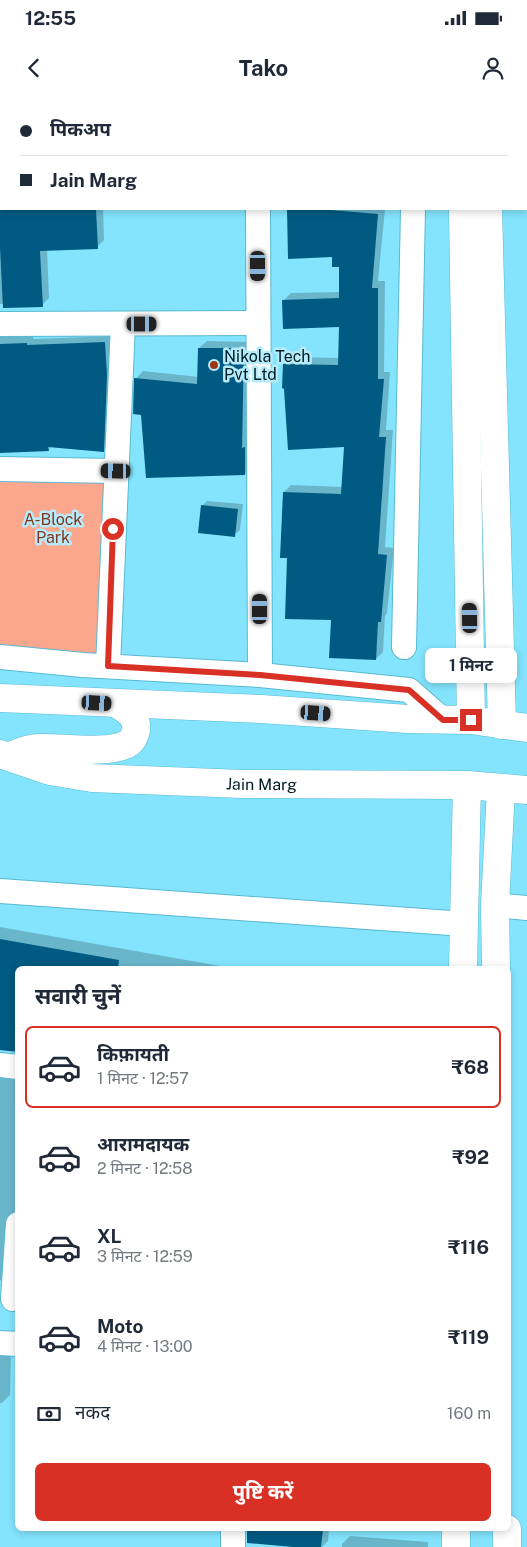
<!DOCTYPE html>
<html lang="hi">
<head>
<meta charset="utf-8">
<style>
  :root { --surface:#fff; --page:#f2f2f3; --text:#1f2937; --muted:#747a83; --line:#e0e1e3; --accent:#d93025 }
  body { margin:0; font-family:"Public Sans","Noto Sans Devanagari",sans-serif; background:var(--page); color:var(--text); height:100vh; display:flex; flex-direction:column; font-size:19px; white-space:nowrap }
  * { box-sizing:border-box; margin:0 }
  p { font-size:16px; color:var(--muted) }
  .icon { flex:none; width:28px; height:28px; fill:none; stroke:currentColor; stroke-width:2; stroke-linecap:round; stroke-linejoin:round }
  .map { position:relative; flex:1; overflow:hidden }
  .side { position:absolute; left:15px; top:866px; width:496px; height:565px; display:flex; flex-direction:column; background:var(--surface); border-radius:8px; box-shadow:0 2px 8px #0003 }
  .side>* { flex:none }
  .hud { position:absolute; left:0px; top:0px; width:528px; height:110px; box-shadow:0 2px 8px #0003; display:grid; align-content:center; height:110px; padding:0 20px; background:var(--surface) }
  .end { position:absolute; width:22px; height:22px; margin:-11px; border:6px solid #d93025; background:#fff; box-shadow:0 0 0 2px #fff }
  .from { border-radius:50% }
  .bubble { position:absolute; height:35px; border-radius:8px; background:var(--surface); box-shadow:0 2px 8px #0003; font-size:16px; font-weight:700; line-height:35px; text-align:center }
  .car { position:absolute; width:15px; height:30px; margin:-15px -8px; border-radius:6px; box-shadow:0 0 4px 1px #0007; background:linear-gradient(#222 24%,#8ab4d8 0 40%,#222 0 76%,#8ab4d8 0 86%,#222 0) }
  .hud b { display:flex; align-items:center; gap:18px; height:48px; font-size:19px }
  .hud b+b { border-top:1px solid var(--line) }
  .hud i { width:12px; height:12px; background:var(--text) }
  ul { padding:0; list-style:none }
  li { display:flex; align-items:center; gap:15px; height:82px; margin:0 10px 8px; padding:0 10px; border:2px solid transparent; border-radius:8px }
  li div { flex:1 }
  li b { display:block; font-size:19px }
  li em { font-style:normal; font-weight:700 }
  li.active { border-color:var(--accent) }
  li>.icon { width:45px; height:45px; stroke-width:1.5 }
  h2 { padding:0 20px; font-size:22px; line-height:60px }
  .pay { display:flex; align-items:center; gap:12px; height:55px; padding:0 20px; font-size:19px }
  .pay p { margin-inline-start:auto }
  .primary-button { display:flex; gap:10px; margin-top:auto; padding:10px 20px }
  .primary-button a { flex:1; height:58px; border-radius:8px; background:var(--accent); color:#fff; font-size:20px; font-weight:700; line-height:58px; text-align:center }
  .status { display:flex; justify-content:space-between; align-items:center; height:35px; padding:0 25px; background:var(--surface); direction:ltr }
  .status svg { height:14px; fill:currentColor }
  header { display:flex; justify-content:space-between; align-items:center; height:65px; padding:0 20px; background:var(--surface); font-size:22px; font-weight:700 }
  .map>svg:first-child { display:block }
  .green { fill:#fba78e }
  .shadow { fill:#0003 }
  .building { fill:#005a82 }
  .lines { fill:none; stroke-linecap:round; stroke-linejoin:round }
  .minor-casing { stroke:#58b9d3; stroke-width:26 }
  .tertiary-casing { stroke:#58b9d3; stroke-width:29 }
  .minor { stroke:#fff; stroke-width:24 }
  .tertiary { stroke:#fff; stroke-width:28 }
  .route { stroke:#d93025; stroke-width:6 }
  .poi-dot { fill:#9e3715; stroke:#b5ebfb; stroke-width:2 }
  .labels { text-anchor:middle; dominant-baseline:central; stroke-width:5; stroke-linejoin:round; paint-order:stroke }
  .poi-label { font-size:16px; fill:#001c23; stroke:#b5ebfb; text-anchor:start }
  .park-label { font-size:16px; fill:#84351c; stroke:#b5ebfb }
  .street-label { font-size:16px; fill:#001c23; stroke:#b5ebfb }
</style>
</head>
<body>
<div class="status"><b>12:55</b><svg viewBox="0 0 49 12"><path d="M0 12V9h3v3zM5 12V6h3v6zM10 12V3h3v9zM15 12V0h3v12zM26 1h20v11H26zM47 4h2v5h-2z"/></svg></div>
<header><svg class="icon" aria-label="back" viewBox="0 0 24 24"><path d="M15 5l-7 7 7 7"/></svg>Tako<svg class="icon" aria-label="person" viewBox="0 0 24 24"><circle cx="12" cy="8" r="4"/><path d="M4 21q1-7 8-7t8 7"/></svg></header>
<div class="map">
<svg width="527" height="1447" viewBox="0 0 527 1447">
  <rect width="100%" height="100%" fill="#84e4fe"/>
  <!-- green -->
  <path class="green" d="M 0,374 L 108,376 L 102,576 L 0,569 Z"/>
  <!-- shadow -->
  <g class="shadow">
    <rect x="25" y="0" width="33" height="1"/>
    <rect x="90" y="0" width="36" height="1"/>
    <path d="M 527,0 L 527,101 L 526,101 Z"/>
    <path d="M 0,97 L 1,97 L 1,109 L 103,109 L 104,140 L 97,147 L 47,149 L 49,198 L 42,205 L 0,204 Z"/>
    <path d="M 288,109 L 385,109 L 378,181 L 385,181 L 384,272 L 390,272 L 386,330 L 393,330 L 385,447 L 394,448 L 387,513 L 385,516 L 383,552 L 376,559 L 333,519 L 288,457 L 284,392 L 291,385 L 342,387 L 345,345 L 284,264 L 291,257 L 340,258 L 340,226 L 284,200 L 291,193 L 340,192 L 340,166 L 334,156 L 289,157 Z"/>
    <path d="M 33,236 L 33,239 L 111,236 L 110,344 L 103,351 L 52,346 L 48,350 L 0,352 L 0,237 Z"/>
    <path d="M 207,241 L 251,242 L 252,367 L 245,374 L 142,314 L 136,279 L 143,271 L 199,277 L 199,248 Z"/>
    <path d="M 207,401 L 243,404 L 240,430 L 234,435 L 202,406 Z"/>
    <path d="M 0,827 L 237,869 L 18,869 L 0,948 Z"/>
    <path d="M 0,977 L 18,978 L 18,1109 L 14,1112 L 10,1171 L 0,1181 Z"/>
    <path d="M 0,1250 L 11,1250 L 10,1295 L 2,1303 L 0,1303 Z"/>
    <path d="M 249,1429 L 329,1429 L 328,1441 L 322,1447 L 248,1442 Z"/>
    <path d="M 350,1436 L 428,1442 L 428,1447 L 342,1447 L 342,1444 Z"/>
  </g>
  <!-- building -->
  <g class="building">
    <path d="M 0,109 L 96,109 L 98,149 L 40,151 L 43,207 L 3,208 L 0,147 Z"/>
    <path d="M 287,109 L 319,109 L 378,114 L 372,188 L 378,188 L 378,279 L 384,279 L 379,337 L 386,337 L 378,454 L 387,455 L 381,522 L 378,522 L 376,560 L 329,558 L 331,520 L 285,519 L 287,458 L 280,458 L 283,392 L 341,394 L 344,347 L 288,350 L 284,289 L 282,288 L 283,264 L 338,265 L 339,227 L 283,229 L 282,200 L 339,198 L 339,167 L 332,167 L 332,157 L 288,159 Z"/>
    <path d="M 105,242 L 107,275 L 104,352 L 48,347 L 49,351 L 0,353 L 0,244 L 27,243 L 27,245 Z"/>
    <path d="M 198,248 L 244,248 L 242,348 L 245,347 L 245,375 L 146,378 L 141,315 L 133,314 L 134,278 L 197,284 Z"/>
    <path d="M 201,405 L 238,409 L 235,437 L 198,433 Z"/>
    <path d="M 0,839 L 119,860 L 118,869 L 18,869 L 18,952 L 0,950 Z"/>
    <path d="M 247,1429 L 323,1429 L 321,1447 L 293,1447 L 247,1443 Z"/>
  </g>
  <g class="lines">
    <!-- minor casing -->
    <g class="minor-casing">
      <g id="minor">
        <path d="M 0,78 L 1,78"/>
        <path d="M 258,109 L 260,575"/>
        <path d="M 0,224 L 258,223"/>
        <path d="M 0,369 L 116,371"/>
        <path d="M 404,547 L 413,109"/>
        <path d="M 0,557 L 83,565 L 260,575 L 409,590 L 443,620"/>
        <path d="M 108,566 L 123,224"/>
        <path d="M 0,791 L 465,824"/>
        <path d="M 495,805 L 527,808"/>
        <path d="M 0,965 L 18,967"/>
        <path d="M 13,1199 L 18,1124"/>
        <path d="M 0,1243 L 18,1244"/>
        <path d="M 233,1447 L 233,1429"/>
      </g>
    </g>
    <!-- tertiary casing -->
    <g class="tertiary-casing">
      <g id="tertiary">
        <path d="M 462,0 L 462,1"/>
        <path d="M 485,0 L 486,1"/>
        <path d="M 463,109 L 471,620"/>
        <path d="M 488,109 L 502,625"/>
        <path d="M 0,598 L 261,609 L 408,619 L 471,620 L 527,628"/>
        <path id="s1" d="M 0,654 L 50,671 L 92,678 L 242,684 L 467,685 L 527,690"/>
        <path d="M 10,656 C 19,652 29,648 39,648 C 62,647 105,654 125,645 C 131,643 135,636 136,630 C 138,617 127,610 117,604"/>
        <path d="M 463,869 L 467,685"/>
        <path d="M 496,869 L 495,805 L 501,689"/>
        <path d="M 456,1429 L 456,1447"/>
        <path d="M 507,1429 L 507,1447"/>
      </g>
    </g>
    <!-- minor -->
    <use href="#minor" class="minor"/>
    <!-- tertiary -->
    <use href="#tertiary" class="tertiary"/>
  </g>
  <g class="lines">
    <!-- route -->
    <path class="route" d="M 113,429 L 108,566 L 260,575 L 409,590 L 443,620 L 471,620"/>
  </g>
  <!-- markers -->
  <circle class="poi-dot" cx="214" cy="265" r="5"/>
  <g class="labels">
    <!-- poi labels -->
    <g class="poi-label">
      <text x="224" y="256">Nikola Tech<tspan x="224" dy="18">Pvt Ltd</tspan></text>
    </g>
    <!-- park labels -->
    <g class="park-label">
      <text x="53" y="419">A-Block<tspan x="53" dy="18">Park</tspan></text>
    </g>
    <!-- street labels -->
    <g class="street-label">
      <text stroke="none"><textPath href="#s1" startOffset="265">Jain Marg</textPath></text>
    </g>
  </g>
</svg>
<i class="end from" style="left:113px;top:429px"></i>
<i class="end" style="left:471px;top:620px"></i>
<div class="bubble" style="left:425px;top:548px;width:92px">1 मिनट</div>
<i class="car" style="left:258px;top:166px;rotate:180deg"></i>
<i class="car" style="left:142px;top:224px;rotate:90deg"></i>
<i class="car" style="left:116px;top:371px;rotate:271deg"></i>
<i class="car" style="left:260px;top:509px;rotate:0deg"></i>
<i class="car" style="left:470px;top:518px;rotate:359deg"></i>
<i class="car" style="left:97px;top:603px;rotate:93deg"></i>
<i class="car" style="left:316px;top:613px;rotate:94deg"></i>
<div class="hud">
<b><i class="from"></i>पिकअप</b>
<b><i></i>Jain Marg</b>
</div>
<section class="side">
<h2>सवारी चुनें</h2>
<ul>
<li class="active"><svg class="icon" aria-label="car" viewBox="0 0 24 24"><path d="M5 17H2v-5l4-1 3-4h7l3 4 3 1v5h-3M9 17h6M6 11h13"/><circle cx="7" cy="17" r="2"/><circle cx="17" cy="17" r="2"/></svg><div><b>किफ़ायती</b><p>1 मिनट · 12:57</p></div><em>₹68</em></li>
<li><svg class="icon" aria-label="car" viewBox="0 0 24 24"><path d="M5 17H2v-5l4-1 3-4h7l3 4 3 1v5h-3M9 17h6M6 11h13"/><circle cx="7" cy="17" r="2"/><circle cx="17" cy="17" r="2"/></svg><div><b>आरामदायक</b><p>2 मिनट · 12:58</p></div><em>₹92</em></li>
<li><svg class="icon" aria-label="car" viewBox="0 0 24 24"><path d="M5 17H2v-5l4-1 3-4h7l3 4 3 1v5h-3M9 17h6M6 11h13"/><circle cx="7" cy="17" r="2"/><circle cx="17" cy="17" r="2"/></svg><div><b>XL</b><p>3 मिनट · 12:59</p></div><em>₹116</em></li>
<li><svg class="icon" aria-label="car" viewBox="0 0 24 24"><path d="M5 17H2v-5l4-1 3-4h7l3 4 3 1v5h-3M9 17h6M6 11h13"/><circle cx="7" cy="17" r="2"/><circle cx="17" cy="17" r="2"/></svg><div><b>Moto</b><p>4 मिनट · 13:00</p></div><em>₹119</em></li>
</ul>
<div class="pay"><svg class="icon" aria-label="cash" viewBox="0 0 24 24"><path d="M3 7h18v10H3z"/><circle cx="12" cy="12" r="2"/></svg>नकद<p>160 m</p></div>
<div class="primary-button"><a>पुष्टि करें</a></div>
</section>
</div>
</body>
</html>
